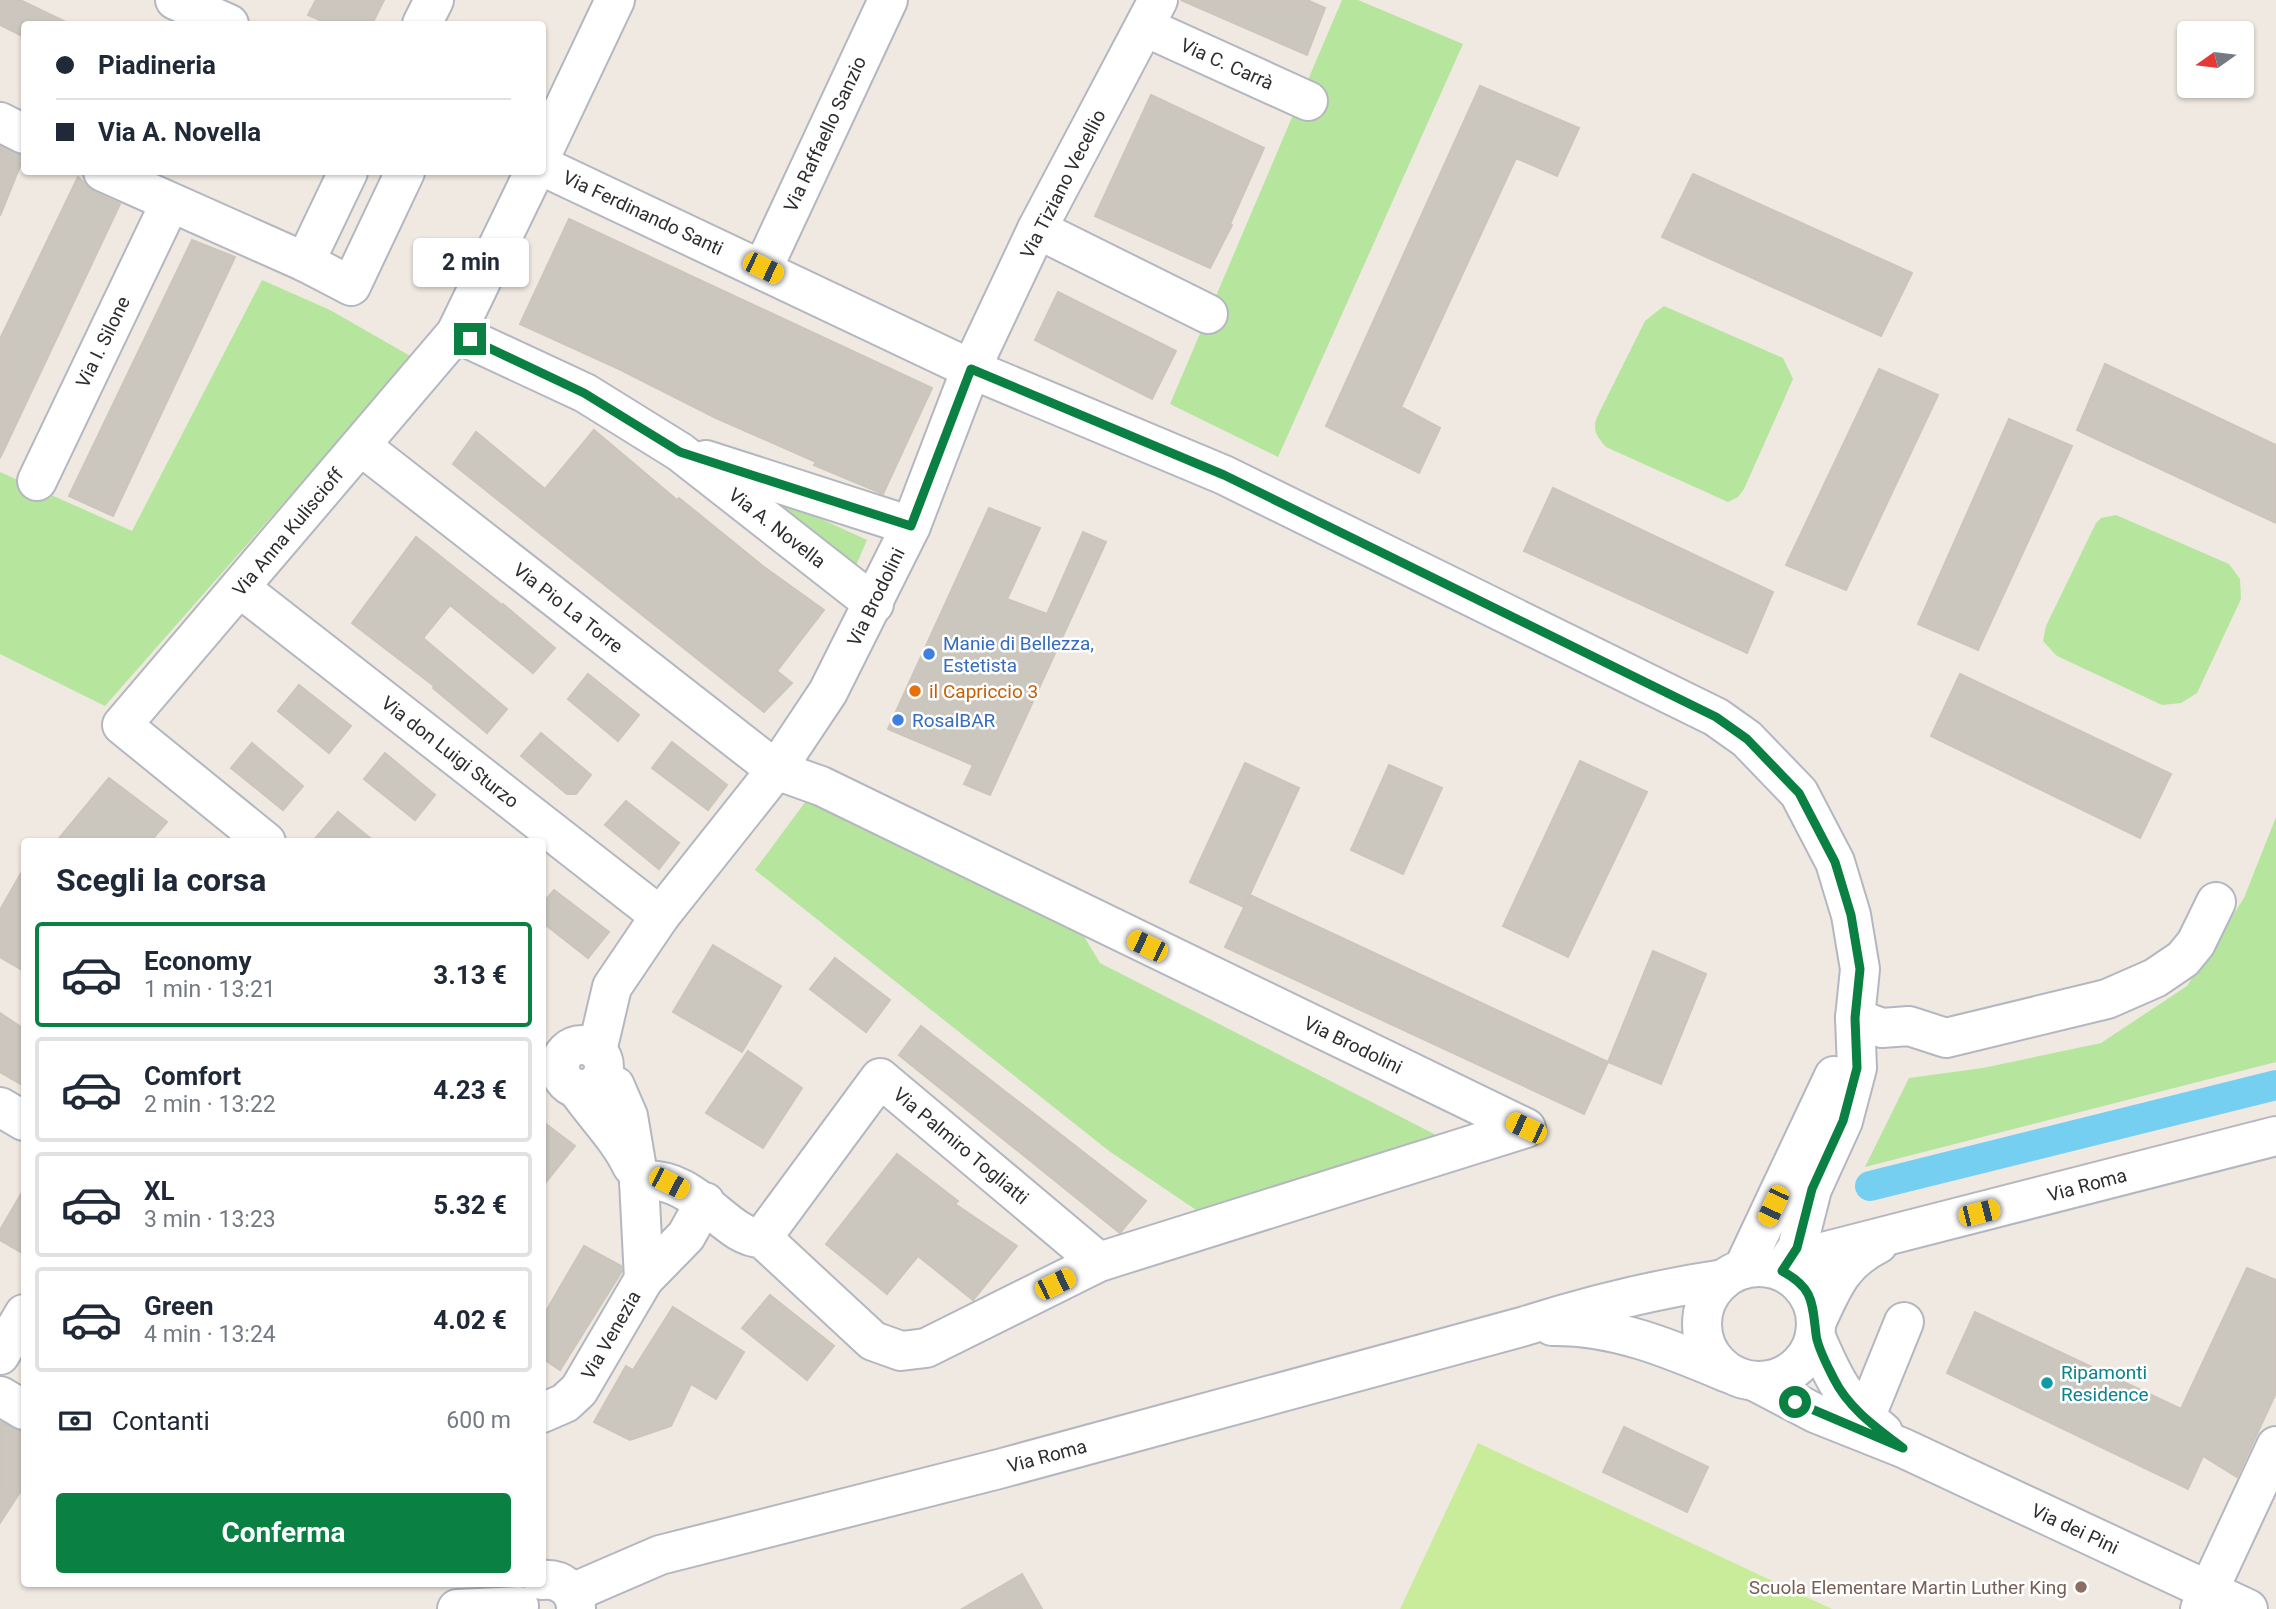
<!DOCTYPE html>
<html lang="it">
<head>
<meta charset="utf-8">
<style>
  :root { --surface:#fff; --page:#f6f6f7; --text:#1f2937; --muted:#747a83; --line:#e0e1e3; --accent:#0b8043 }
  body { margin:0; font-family:Roboto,sans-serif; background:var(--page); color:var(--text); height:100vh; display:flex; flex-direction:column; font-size:26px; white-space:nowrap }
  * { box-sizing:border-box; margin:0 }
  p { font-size:23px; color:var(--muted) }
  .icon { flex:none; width:38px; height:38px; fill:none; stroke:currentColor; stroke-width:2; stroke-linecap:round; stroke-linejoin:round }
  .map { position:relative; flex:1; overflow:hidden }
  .panel { position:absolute; left:21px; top:838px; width:525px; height:749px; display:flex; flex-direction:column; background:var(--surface); border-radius:7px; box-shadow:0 2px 5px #0004 }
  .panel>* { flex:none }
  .hud { position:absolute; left:21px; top:21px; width:525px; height:154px; border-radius:7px; box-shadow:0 2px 5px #0004; display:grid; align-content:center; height:154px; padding:0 35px; background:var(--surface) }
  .needle { width:46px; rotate:256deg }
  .buttons { position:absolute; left:2177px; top:21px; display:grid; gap:14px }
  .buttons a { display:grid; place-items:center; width:77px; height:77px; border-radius:7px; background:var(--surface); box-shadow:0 2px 5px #0004; font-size:35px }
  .end { position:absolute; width:32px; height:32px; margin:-16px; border:9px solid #0b8043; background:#fff; box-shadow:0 0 0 4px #fff }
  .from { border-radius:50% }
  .bubble { position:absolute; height:49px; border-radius:7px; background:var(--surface); box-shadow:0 2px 5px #0004; font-size:23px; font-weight:700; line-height:49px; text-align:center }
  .car { position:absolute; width:21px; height:42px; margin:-21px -10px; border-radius:9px; box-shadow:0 0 5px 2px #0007; background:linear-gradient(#f5c518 24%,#345 0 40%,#f5c518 0 76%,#345 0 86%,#f5c518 0) }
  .hud b { display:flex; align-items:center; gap:24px; height:66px; font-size:26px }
  .hud b+b { border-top:2px solid var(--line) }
  .hud i { width:18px; height:18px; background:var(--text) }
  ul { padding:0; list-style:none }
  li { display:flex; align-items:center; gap:21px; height:105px; margin:0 14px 10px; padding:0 21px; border:4px solid var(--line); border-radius:7px }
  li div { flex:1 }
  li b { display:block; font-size:26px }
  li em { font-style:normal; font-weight:700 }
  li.current { border-color:var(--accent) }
  li>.icon { width:63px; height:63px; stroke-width:1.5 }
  h2 { padding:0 35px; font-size:32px; line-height:84px }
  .pay { display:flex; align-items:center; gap:18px; height:77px; padding:0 35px; font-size:26px }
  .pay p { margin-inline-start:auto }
  .button { display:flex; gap:14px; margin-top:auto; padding:14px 35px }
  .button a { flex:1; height:80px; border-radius:7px; background:var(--accent); color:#fff; font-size:28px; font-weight:700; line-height:80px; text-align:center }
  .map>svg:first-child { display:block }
  .green { fill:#b6e59e }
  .pitch { fill:#c9ec9a }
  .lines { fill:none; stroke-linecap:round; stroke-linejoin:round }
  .canal { stroke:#75cff0; stroke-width:30 }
  .building { fill:#cbc7bf; stroke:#cbc5ba; stroke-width:2 }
  .minor-casing { stroke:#b4b7c1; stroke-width:42 }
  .minor { stroke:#fff; stroke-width:38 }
  .route { stroke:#0b8043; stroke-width:9 }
  .shop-dot { fill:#3f7fe0; stroke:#fff; stroke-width:2.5 }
  .food-dot { fill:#e8710a; stroke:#fff; stroke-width:2.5 }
  .culture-dot { fill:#0f9aa8; stroke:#fff; stroke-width:2.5 }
  .education-dot { fill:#8d6e63; stroke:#fff; stroke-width:2.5 }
  .labels { text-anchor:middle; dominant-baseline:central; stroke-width:5; stroke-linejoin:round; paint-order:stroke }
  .street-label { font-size:19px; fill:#2e2e2e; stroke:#fff }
  .shop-label { font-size:19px; fill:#366cbe; stroke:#fff; text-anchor:start }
  .food-label { font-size:19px; fill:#c56008; stroke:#fff; text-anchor:start }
  .culture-label { font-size:19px; fill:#0d838f; stroke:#fff; text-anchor:start }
  .education-label { font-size:19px; fill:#785e54; stroke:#fff; text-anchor:end }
</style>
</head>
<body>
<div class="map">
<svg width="2276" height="1609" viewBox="0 0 2276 1609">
  <rect width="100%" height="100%" fill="#efe9e1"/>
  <!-- green -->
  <g class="green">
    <path d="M 1342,0 L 1358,0 L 1463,44 L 1278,457 L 1170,404 Z"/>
    <path d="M 262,280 L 330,310 L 412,357 L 105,706 L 0,654 L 0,472 L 132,531 Z"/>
    <path d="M 1664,306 L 1783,358 L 1793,379 L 1744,489 L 1738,497 L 1728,502 L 1606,447 C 1597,437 1592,430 1597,417 L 1645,321 Z"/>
    <path d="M 732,478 L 867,540 L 854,570 Z"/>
    <path d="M 2116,515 L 2229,564 L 2240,579 L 2241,599 L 2197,693 L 2181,703 L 2162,705 L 2057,656 L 2043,641 L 2046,626 L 2096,523 L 2101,518 Z"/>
    <path d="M 806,801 L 826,803 L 1076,923 L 1100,963 L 1440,1137 L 1202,1214 L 1109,1151 L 755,870 Z"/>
    <path d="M 2276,817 L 2276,1062 L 1865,1167 L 1909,1078 L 1983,1068 L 2101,1043 L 2187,986 L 2244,898 Z"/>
  </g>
  <!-- pitch -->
  <path class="pitch" d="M 1478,1443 L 1832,1609 L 1400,1609 Z"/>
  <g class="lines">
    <!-- canal -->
    <path class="canal" d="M 1870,1186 L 2276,1085"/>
  </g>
  <!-- building -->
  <g class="building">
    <path d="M 0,0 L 20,0 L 70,24 L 24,24 L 24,37 L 0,25 Z"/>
    <path d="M 316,0 L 384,0 L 372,24 L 329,24 L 308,15 Z"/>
    <path d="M 1181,0 L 1307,0 L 1325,8 L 1307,55 Z"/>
    <path d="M 1480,86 L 1579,128 L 1557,176 L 1516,158 L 1401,407 L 1440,428 L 1419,473 L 1326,426 Z"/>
    <path d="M 1151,95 L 1264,148 L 1230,224 L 1232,225 L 1210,268 L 1095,216 Z"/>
    <path d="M 0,146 L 24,156 L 0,216 Z"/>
    <path d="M 1693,174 L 1912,273 L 1881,336 L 1662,237 Z"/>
    <path d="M 78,177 L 94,192 L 120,204 L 0,458 L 0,339 Z"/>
    <path d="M 569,219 L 932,388 L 883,494 L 814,465 L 816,462 L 716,418 L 619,369 L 520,324 Z"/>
    <path d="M 192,240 L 235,257 L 113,516 L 69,496 Z"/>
    <path d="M 1058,292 L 1176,351 L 1152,399 L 1035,340 Z"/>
    <path d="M 2105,364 L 2276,445 L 2276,523 L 2077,430 Z"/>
    <path d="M 1879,369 L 1938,395 L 1846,590 L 1786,565 Z"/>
    <path d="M 2009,419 L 2072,446 L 1978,650 L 1918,624 Z"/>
    <path d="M 594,430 L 677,500 L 679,498 L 764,567 L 824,610 L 777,671 L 792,683 L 764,712 L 453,464 L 476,432 L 545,489 Z"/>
    <path d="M 1553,488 L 1773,592 L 1747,653 L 1524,551 Z"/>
    <path d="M 989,508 L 1040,528 L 1007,599 L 1047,614 L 1083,532 L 1106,542 L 990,795 L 964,784 L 973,765 L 888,729 Z"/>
    <path d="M 416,537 L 502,605 L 503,604 L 555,648 L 533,673 L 450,605 L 423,638 L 507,709 L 487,733 L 433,688 L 434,686 L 352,623 Z"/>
    <path d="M 588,674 L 639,715 L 618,741 L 568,699 Z"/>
    <path d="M 1960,674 L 2171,774 L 2140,838 L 1931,736 Z"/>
    <path d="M 299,685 L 351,726 L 329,753 L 278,711 Z"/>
    <path d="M 541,733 L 591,775 L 576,794 L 567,794 L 521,756 Z"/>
    <path d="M 672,742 L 727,785 L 708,810 L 652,768 Z"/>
    <path d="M 252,743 L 303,786 L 283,810 L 231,768 Z"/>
    <path d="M 385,753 L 435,795 L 415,820 L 364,779 Z"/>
    <path d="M 1580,761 L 1647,792 L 1568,957 L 1503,926 Z"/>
    <path d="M 1245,763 L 1299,788 L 1244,907 L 1190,882 Z"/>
    <path d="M 1389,765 L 1442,788 L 1403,874 L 1351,850 Z"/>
    <path d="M 109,778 L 167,822 L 150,842 L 56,842 Z"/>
    <path d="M 626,801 L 679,843 L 659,869 L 605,825 Z"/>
    <path d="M 338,812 L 375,842 L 312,842 Z"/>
    <path d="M 24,868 L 24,971 L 0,957 L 0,910 Z"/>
    <path d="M 554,890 L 609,932 L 588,958 L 542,922 L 542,904 Z"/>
    <path d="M 1250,895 L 1608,1062 L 1584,1114 L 1225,947 Z"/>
    <path d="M 713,945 L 781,986 L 742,1052 L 673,1012 Z"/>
    <path d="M 1653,951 L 1706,974 L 1661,1084 L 1608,1062 Z"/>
    <path d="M 835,958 L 890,1000 L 866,1032 L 810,989 Z"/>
    <path d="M 0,1013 L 24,1029 L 24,1086 L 0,1072 Z"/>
    <path d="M 921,1026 L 1146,1201 L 1120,1233 L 899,1055 Z"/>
    <path d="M 748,1051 L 802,1088 L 763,1148 L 706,1113 Z"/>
    <path d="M 542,1121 L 575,1146 L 542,1187 Z"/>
    <path d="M 897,1154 L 958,1201 L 955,1204 L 1017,1246 L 973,1300 L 918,1256 L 887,1294 L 826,1244 Z"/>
    <path d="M 24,1189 L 24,1254 L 0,1240 L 0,1230 Z"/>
    <path d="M 584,1246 L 621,1266 L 622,1271 L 560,1370 L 542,1358 L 542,1318 Z"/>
    <path d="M 2247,1268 L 2276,1280 L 2276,1393 L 2237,1477 L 2203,1456 L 2188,1489 L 1947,1373 L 1975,1312 L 2181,1409 Z"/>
    <path d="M 770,1295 L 834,1346 L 807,1380 L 742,1328 Z"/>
    <path d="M 673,1307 L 744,1352 L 716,1399 L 691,1384 L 671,1426 L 630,1440 L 594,1422 L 626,1366 L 633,1370 Z"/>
    <path d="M 1,1422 L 24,1432 L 24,1486 L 0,1523 Z"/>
    <path d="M 1624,1427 L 1708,1467 L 1687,1512 L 1603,1472 Z"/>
    <path d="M 1022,1574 L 1042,1609 L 962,1609 Z"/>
  </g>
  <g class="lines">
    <!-- minor casing -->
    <g class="minor-casing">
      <g id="minor">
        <path d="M 175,0 L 229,24"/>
        <path d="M 422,24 L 434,0"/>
        <path d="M 1145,27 L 1308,101"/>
        <path d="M 0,122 L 24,134"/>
        <path d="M 542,154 L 615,0"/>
        <path d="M 542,166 L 971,369 L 1037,229 L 1158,0"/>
        <path d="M 103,172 L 305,262 L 351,286 L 405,172"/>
        <path d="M 1037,229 L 1208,314"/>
        <path d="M 305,262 L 348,172"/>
        <path d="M 763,268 L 888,0"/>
        <path d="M 456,333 L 585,393 L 680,452 L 874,604"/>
        <path d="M 361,446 L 776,770 L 821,786 L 1526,1128 L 1099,1262 L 926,1348 L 901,1351 L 873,1341 L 762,1238 C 725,1239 696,1173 639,1181"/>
        <path d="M 706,460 L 911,526"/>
        <path d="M 37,481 L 170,203"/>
        <path d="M 240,588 L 660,916"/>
        <path d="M 266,842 L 122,725 L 456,333 L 534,172"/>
        <path d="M 1855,1018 L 1882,1028 L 1909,1026 L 1946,1038 L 2107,999 L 2155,978 L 2183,959 L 2196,943 L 2216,902"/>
        <circle cx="582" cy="1067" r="22"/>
        <path d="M 597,1051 L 612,987 L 660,916 L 776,770 L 828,692 L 911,526 L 971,369 L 1224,475 L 1716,717 L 1747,739 L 1799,793 L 1835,862 L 1851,915 L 1860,969 L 1855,1018 L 1857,1068 L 1843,1121 L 1812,1189 L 1797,1248 L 1782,1271"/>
        <path d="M 577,1089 C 595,1115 619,1138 632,1166"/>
        <path d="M 0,1107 L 24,1121"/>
        <path d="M 762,1238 L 880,1078 L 1099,1262"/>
        <circle cx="1759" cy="1324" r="57"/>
        <path d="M 1743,1269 L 1834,1076"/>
        <path d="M 1791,1276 L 1823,1252 L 2276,1136"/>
        <path d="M 644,1279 L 686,1236 L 705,1202"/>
        <path d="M 1817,1321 C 1833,1286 1842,1262 1878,1244"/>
        <path d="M 1552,1326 C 1615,1325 1671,1349 1728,1373"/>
        <path d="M 1815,1335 C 1834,1380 1844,1401 1883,1432"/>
        <path d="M 0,1355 L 24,1314"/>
        <path d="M 1754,1381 L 1815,1413 L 1903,1448 L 2248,1609"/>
        <path d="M 0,1396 L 24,1410"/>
        <path d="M 542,1413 L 565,1403 L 579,1390 L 644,1279 L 639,1181 L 628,1116 L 615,1086 L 599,1081"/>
        <path d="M 1865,1418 L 1904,1322"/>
        <path d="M 542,1580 C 561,1578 576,1590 576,1609"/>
        <path d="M 572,1593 L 660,1555 L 999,1469 L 1525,1326 C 1591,1305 1656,1289 1724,1279"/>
        <path d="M 457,1609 L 519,1606"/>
        <path d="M 2200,1609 L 2276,1446"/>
      </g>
    </g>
    <!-- minor -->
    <use href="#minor" class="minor"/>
  </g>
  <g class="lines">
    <!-- route -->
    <path class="route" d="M 470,339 L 584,393 L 680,452 L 911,526 L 971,369 L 1224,475 L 1716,717 L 1747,739 L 1799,793 L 1835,862 L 1851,915 L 1860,969 L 1855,1018 L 1857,1068 L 1843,1121 L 1812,1189 L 1797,1248 L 1782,1271 C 1814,1288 1812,1303 1816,1334 C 1817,1347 1828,1367 1834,1379 C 1849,1409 1877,1428 1903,1448 L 1795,1402"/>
  </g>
  <!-- markers -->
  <g class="shop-dot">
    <circle cx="929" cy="654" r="7"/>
    <circle cx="898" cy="720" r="7"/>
  </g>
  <circle class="food-dot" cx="915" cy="691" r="7"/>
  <circle class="culture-dot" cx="2047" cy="1383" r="7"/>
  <circle class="education-dot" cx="2081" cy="1587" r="7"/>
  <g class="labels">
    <!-- street labels -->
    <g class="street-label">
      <text transform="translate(1227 64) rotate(24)">Via C. Carrà</text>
      <text transform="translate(825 134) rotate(-65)">Via Raffaello Sanzio</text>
      <text transform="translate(1063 184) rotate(-63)">Via Tiziano Vecellio</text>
      <text transform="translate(643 213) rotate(25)">Via Ferdinando Santi</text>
      <text transform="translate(103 342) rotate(-64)">Via I. Silone</text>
      <text transform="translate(777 528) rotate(38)">Via A. Novella</text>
      <text transform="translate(288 532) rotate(-50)">Via Anna Kuliscioff</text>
      <text transform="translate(876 597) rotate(-64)">Via Brodolini</text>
      <text transform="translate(568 608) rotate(38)">Via Pio La Torre</text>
      <text transform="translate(450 752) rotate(38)">Via don Luigi Sturzo</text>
      <text transform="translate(1353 1045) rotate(26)">Via Brodolini</text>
      <text transform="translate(961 1146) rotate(40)">Via Palmiro Togliatti</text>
      <text transform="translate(2087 1185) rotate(-15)">Via Roma</text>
      <text transform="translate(611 1335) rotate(-60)">Via Venezia</text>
      <text transform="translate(1047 1456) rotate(-15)">Via Roma</text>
      <text transform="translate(2075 1529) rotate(25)">Via dei Pini</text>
    </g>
    <!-- shop labels -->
    <g class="shop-label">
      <text x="943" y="643">Manie di Bellezza,<tspan x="943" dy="22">Estetista</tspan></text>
      <text x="912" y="720">RosalBAR</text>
    </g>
    <!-- food labels -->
    <g class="food-label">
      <text x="929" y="691">il Capriccio 3</text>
    </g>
    <!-- culture labels -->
    <g class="culture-label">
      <text x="2061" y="1372">Ripamonti<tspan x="2061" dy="22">Residence</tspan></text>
    </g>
    <!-- education labels -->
    <g class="education-label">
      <text x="2067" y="1587">Scuola Elementare Martin Luther King</text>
    </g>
  </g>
</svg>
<div class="buttons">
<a><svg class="needle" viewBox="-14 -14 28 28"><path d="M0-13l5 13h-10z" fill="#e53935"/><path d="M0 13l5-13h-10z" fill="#747a83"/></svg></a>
</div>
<i class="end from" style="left:1795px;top:1402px"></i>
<i class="end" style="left:470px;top:339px"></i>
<div class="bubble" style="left:413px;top:238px;width:116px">2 min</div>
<i class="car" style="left:763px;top:268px;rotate:116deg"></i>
<i class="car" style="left:1147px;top:946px;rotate:296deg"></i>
<i class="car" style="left:1526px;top:1128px;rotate:295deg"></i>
<i class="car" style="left:669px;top:1183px;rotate:117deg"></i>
<i class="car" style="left:1773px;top:1206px;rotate:205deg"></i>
<i class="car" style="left:1979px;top:1213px;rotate:76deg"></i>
<i class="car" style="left:1055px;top:1284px;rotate:64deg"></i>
<div class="hud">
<b><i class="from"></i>Piadineria</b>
<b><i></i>Via A. Novella</b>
</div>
<section class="panel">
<h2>Scegli la corsa</h2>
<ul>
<li class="current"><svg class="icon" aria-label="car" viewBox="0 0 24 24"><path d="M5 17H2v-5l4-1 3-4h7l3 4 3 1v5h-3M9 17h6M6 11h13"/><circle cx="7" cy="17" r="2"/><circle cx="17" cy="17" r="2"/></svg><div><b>Economy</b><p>1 min · 13:21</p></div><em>3.13 €</em></li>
<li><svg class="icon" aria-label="car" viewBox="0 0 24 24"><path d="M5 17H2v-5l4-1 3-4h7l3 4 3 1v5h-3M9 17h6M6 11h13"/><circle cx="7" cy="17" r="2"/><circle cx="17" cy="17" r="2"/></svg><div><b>Comfort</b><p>2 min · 13:22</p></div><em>4.23 €</em></li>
<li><svg class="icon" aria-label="car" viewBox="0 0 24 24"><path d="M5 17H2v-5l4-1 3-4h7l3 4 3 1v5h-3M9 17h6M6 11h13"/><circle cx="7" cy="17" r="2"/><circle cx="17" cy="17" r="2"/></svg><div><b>XL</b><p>3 min · 13:23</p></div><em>5.32 €</em></li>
<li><svg class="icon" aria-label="car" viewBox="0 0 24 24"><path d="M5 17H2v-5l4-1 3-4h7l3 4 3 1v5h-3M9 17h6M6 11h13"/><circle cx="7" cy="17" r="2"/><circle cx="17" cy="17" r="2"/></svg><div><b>Green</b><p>4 min · 13:24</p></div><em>4.02 €</em></li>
</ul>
<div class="pay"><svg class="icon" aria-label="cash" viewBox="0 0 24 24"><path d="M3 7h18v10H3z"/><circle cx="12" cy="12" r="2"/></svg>Contanti<p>600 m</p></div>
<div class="button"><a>Conferma</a></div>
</section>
</div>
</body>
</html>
